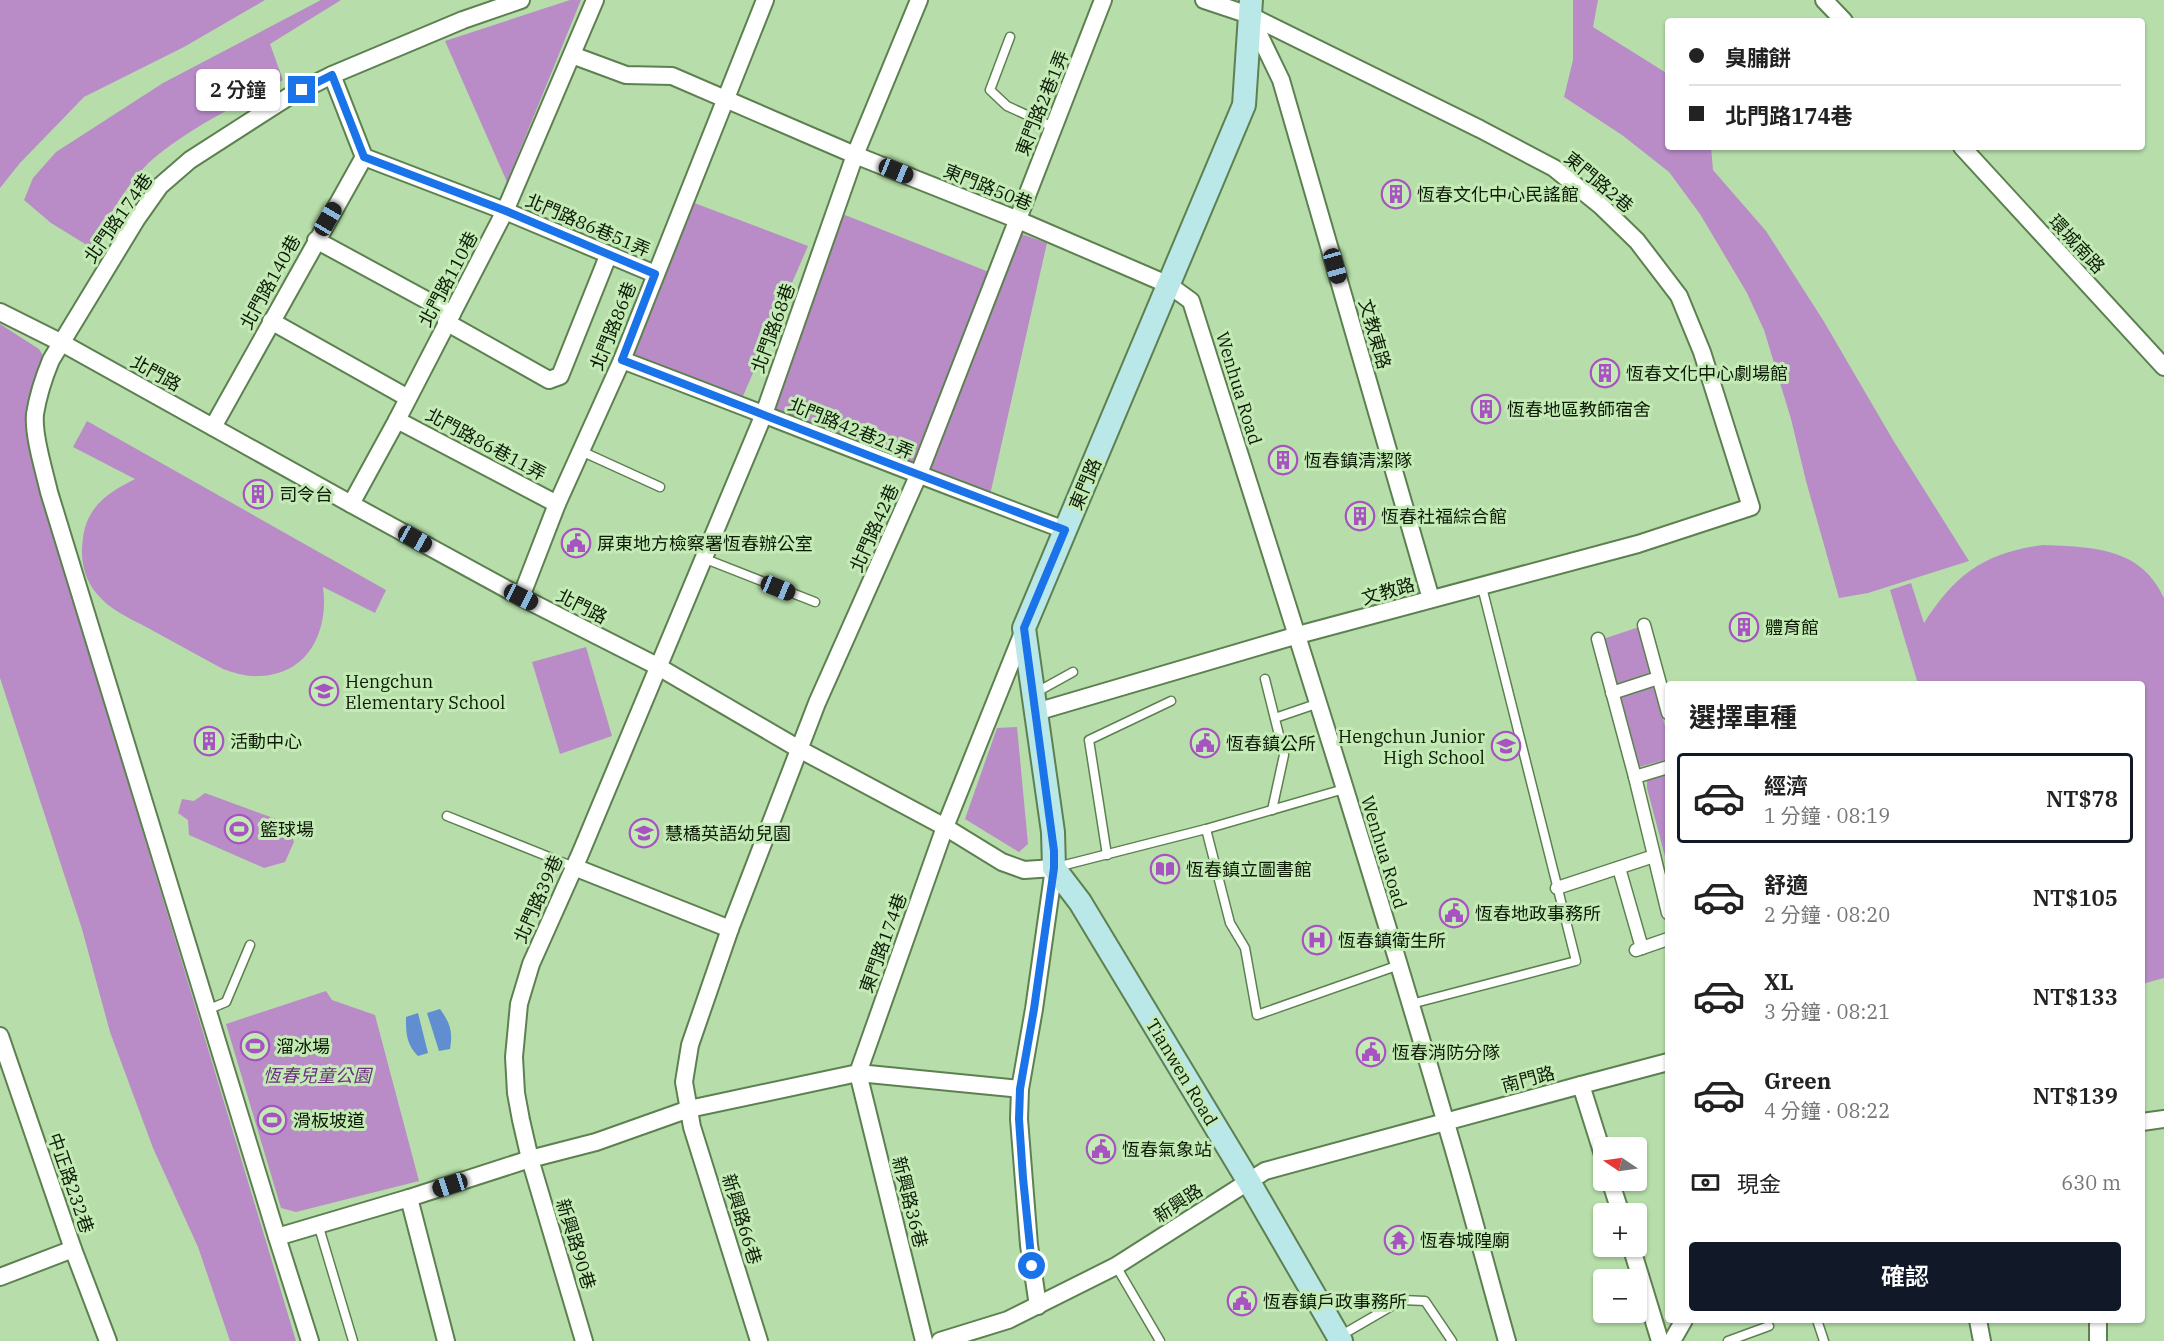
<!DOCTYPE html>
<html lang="zh-TW">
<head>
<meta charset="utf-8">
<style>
  :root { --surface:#fff; --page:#f6f6f6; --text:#222; --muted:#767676; --line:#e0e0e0; --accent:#111827 }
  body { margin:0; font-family:"IBM Plex Serif","Noto Sans TC",serif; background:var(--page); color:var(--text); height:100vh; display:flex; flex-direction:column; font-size:22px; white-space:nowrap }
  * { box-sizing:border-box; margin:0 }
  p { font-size:20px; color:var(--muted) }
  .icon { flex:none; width:33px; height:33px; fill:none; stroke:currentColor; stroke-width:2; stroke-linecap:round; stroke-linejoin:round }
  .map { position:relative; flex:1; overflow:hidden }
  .sheet { position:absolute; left:1665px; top:681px; width:480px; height:642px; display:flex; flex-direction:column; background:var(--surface); border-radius:6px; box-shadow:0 2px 4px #0004 }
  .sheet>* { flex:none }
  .guide { position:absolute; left:1665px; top:18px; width:480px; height:132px; border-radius:6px; box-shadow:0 2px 4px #0004; display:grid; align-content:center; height:132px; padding:0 24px; background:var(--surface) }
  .needle { width:39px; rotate:283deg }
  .controls { position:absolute; left:1593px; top:1137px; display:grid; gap:12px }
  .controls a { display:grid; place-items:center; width:54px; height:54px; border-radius:6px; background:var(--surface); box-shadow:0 2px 4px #0004; font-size:30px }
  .end { position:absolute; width:27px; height:27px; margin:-14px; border:8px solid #1a73e8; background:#fff; box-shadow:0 0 0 3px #fff }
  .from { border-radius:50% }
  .bubble { position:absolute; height:42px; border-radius:6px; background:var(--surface); box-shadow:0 2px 4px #0004; font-size:20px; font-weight:600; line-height:42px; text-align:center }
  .car { position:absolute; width:18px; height:36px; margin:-18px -9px; border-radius:8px; box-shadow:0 0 4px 2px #0007; background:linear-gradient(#222 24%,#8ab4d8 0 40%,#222 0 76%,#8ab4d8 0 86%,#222 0) }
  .guide b { display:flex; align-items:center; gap:21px; height:57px; font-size:22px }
  .guide b+b { border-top:2px solid var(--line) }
  .guide i { width:15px; height:15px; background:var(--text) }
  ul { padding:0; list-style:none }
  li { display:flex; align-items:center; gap:18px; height:90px; margin:0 12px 9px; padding:0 12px; border:3px solid transparent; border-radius:6px }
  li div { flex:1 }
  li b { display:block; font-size:22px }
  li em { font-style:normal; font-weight:600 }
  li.selected { border-color:var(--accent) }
  li>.icon { width:54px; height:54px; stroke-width:1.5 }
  h2 { padding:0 24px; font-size:27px; line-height:72px }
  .pay { display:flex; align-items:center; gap:15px; height:66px; padding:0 24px; font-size:22px }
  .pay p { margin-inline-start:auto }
  .action { display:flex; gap:12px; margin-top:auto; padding:12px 24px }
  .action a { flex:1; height:69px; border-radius:6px; background:var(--accent); color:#fff; font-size:24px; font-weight:600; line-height:69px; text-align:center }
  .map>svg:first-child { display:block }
  .green { fill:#b98cc8 }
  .water { fill:#608ed0 }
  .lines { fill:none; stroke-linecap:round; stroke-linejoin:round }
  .service-casing { stroke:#5d8050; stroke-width:11 }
  .pedestrian-casing { stroke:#5d8050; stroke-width:15 }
  .minor-casing { stroke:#5d8050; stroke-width:20 }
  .secondary-casing { stroke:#5d8050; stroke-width:26 }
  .service { stroke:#fff; stroke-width:8 }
  .pedestrian { stroke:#fff; stroke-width:12 }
  .minor { stroke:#fff; stroke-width:16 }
  .secondary { stroke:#bae7e8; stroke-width:22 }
  .route { stroke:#1a73e8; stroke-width:8 }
  .labels { text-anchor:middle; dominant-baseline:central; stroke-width:6; stroke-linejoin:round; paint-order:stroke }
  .street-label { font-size:18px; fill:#0d1b07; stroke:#c4ebb6 }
  .poi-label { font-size:18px; fill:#0d1b07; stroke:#c4ebb6; text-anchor:start }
  .park-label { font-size:18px; font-style:italic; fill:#6e3082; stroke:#c4ebb6 }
</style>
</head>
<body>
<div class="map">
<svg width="2164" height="1341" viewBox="0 0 2164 1341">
  <rect width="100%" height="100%" fill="#b7deaa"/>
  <!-- green -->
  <g class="green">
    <path d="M 0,0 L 265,0 L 184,47 L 84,97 L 20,163 L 0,188 Z"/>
    <path d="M 321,0 L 341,0 L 270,44 L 283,80 C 242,103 196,124 159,154 C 131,175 109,218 90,247 L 51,223 L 24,200 L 33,178 L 56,152 L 163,83 Z"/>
    <path d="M 570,0 L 581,0 L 507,182 L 445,41 Z"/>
    <path d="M 1573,0 L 1598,0 L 1593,27 L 1668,74 L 1668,147 L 1711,147 L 1713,170 L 1766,231 L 1823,320 L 1893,440 L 1969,561 L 1868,593 L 1839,598 L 1806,481 L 1791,419 L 1764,330 L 1747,293 L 1700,214 L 1669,172 L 1622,135 L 1564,97 L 1573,60 Z"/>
    <path d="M 681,198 L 808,246 L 743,396 L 622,353 Z"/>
    <path d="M 840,213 L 989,272 L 1010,230 L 1047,243 L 990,495 L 759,403 Z"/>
    <path d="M 0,324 L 39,349 L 45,359 L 28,414 L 37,481 L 296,1341 L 230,1341 L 198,1247 L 153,1148 L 110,1032 L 82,929 L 0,678 Z"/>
    <path d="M 87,421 L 386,590 L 375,613 L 323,587 C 329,630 309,675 259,676 C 246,677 235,673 223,669 C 197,655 172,641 146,627 C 129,618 109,609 97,594 C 83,578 80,557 83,538 C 87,506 109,492 135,479 L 73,447 Z"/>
    <path d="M 2043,545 C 2092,547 2141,547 2164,598 L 2164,978 L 2142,984 L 2142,684 L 1918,684 L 1890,590 L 1911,583 L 1924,623 C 1956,574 1984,553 2043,545 Z"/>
    <path d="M 1639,627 L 1651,676 L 1616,686 L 1603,639 Z"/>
    <path d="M 586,647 L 612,736 L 560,754 L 532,662 Z"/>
    <path d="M 1654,687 L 1668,736 L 1668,759 L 1639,767 L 1620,697 Z"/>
    <path d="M 1017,727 L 1028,844 L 1019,852 L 965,819 L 997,728 Z"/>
    <path d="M 1668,773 L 1668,868 L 1647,788 L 1647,781 L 1654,776 Z"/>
    <path d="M 205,793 L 287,823 L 294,842 L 285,862 L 264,868 L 189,835 L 188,820 L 178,813 L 182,799 L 194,801 Z"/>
    <path d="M 326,991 L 332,1000 L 375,1015 L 419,1181 L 296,1212 L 281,1208 L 226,1024 Z"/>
  </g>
  <!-- water -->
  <g class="water">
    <path d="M 440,1009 C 450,1023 453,1031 450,1049 L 439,1051 L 427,1013 Z"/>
    <path d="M 418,1013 L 428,1053 L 418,1056 C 406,1044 406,1033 406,1017 Z"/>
  </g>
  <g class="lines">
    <!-- service casing -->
    <g class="service-casing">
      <g id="service">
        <path d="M 1010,37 L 990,90 L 1007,106 L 1053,127"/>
        <path d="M 581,451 L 660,487"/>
        <path d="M 703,558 L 815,602"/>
        <path d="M 1265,679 L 1284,755 L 1272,810"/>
        <path d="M 1035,693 L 1073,672"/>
        <path d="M 1275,718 L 1319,703"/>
        <path d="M 447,816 L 574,867"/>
        <path d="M 1206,829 L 1230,923 L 1245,948 L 1257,1015 L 1399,965"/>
        <path d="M 1107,855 L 1089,740 L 1171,701"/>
        <path d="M 1057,867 L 1206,829 L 1344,789"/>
        <path d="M 1411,1004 L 1576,961 L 1482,587"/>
        <path d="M 207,1010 L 226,1002 L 250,945"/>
        <path d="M 318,1224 L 353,1341"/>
        <path d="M 1116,1266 L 1160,1341"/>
        <path d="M 1817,1320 L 1824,1341"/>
        <path d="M 1340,1336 L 1402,1300 L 1425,1301 L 1452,1341"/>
        <path d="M 1728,1341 L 1769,1326"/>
      </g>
    </g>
    <!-- pedestrian casing -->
    <g class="pedestrian-casing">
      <g id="pedestrian">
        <path d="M 1644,625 L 1668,713"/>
        <path d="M 1598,639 L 1635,777"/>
        <path d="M 1612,693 L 1658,678"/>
        <path d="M 1668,767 L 1635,777 L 1668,913"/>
        <path d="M 1619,868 L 1642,948"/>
        <path d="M 1557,888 L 1654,856"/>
        <path d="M 1636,950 L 1668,939"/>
      </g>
    </g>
    <!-- minor casing -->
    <g class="minor-casing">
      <g id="minor">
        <path d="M 1824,0 L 1844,21"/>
        <path d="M 1250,16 L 1281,80 L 1431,599"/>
        <path d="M 572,55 L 626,75 L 672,76 L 855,155 L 1016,219 L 1169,285 L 1191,301 C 1277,573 1365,846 1445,1120 C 1467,1193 1486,1267 1507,1341"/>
        <path d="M 332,75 L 364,157 L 505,211 L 655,274"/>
        <path d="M 1962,147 L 2164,367"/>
        <path d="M 316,240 L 452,314"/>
        <path d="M 0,312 L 62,343 L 351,504 L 521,597 L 657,666 L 799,749 L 945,827 L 1002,862 L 1024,870 L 1054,868 L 1034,1009 L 1020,1089 L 1019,1119 L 1029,1245 L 1038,1306"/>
        <path d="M 271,321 L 408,398"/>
        <path d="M 446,322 L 549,380 L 560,376 L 608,256"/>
        <path d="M 622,360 C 770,416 917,475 1065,530"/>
        <path d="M 397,420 L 557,504"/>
        <path d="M 213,427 L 364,157"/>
        <path d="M 351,504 L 397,420 L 505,211 L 595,0"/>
        <path d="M 521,597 L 557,504 L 622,360 L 765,0"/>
        <path d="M 1036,712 L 1298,635 L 1638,544 L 1751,507 L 1702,352 L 1679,296 L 1637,241 L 1601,206 L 1554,168 L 1480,129 L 1249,15 L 1204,0"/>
        <path d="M 574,867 L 730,929"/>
        <path d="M 0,1036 L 73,1249 L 108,1341"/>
        <path d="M 858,1073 L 945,827 L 1024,630"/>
        <path d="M 858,1073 L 924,1341"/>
        <path d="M 1581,1085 L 1668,1062"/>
        <path d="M 2142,1122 L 2164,1119"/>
        <path d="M 1610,1180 L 1621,1214"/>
        <path d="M 409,1198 L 446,1341"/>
        <path d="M 277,1237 L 409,1198 L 530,1159 L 596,1142 L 689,1109 L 858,1073 L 1020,1089"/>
        <path d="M 1631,1246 L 1660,1341"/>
        <path d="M 0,1277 L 73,1249"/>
        <path d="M 1978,1320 L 1982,1341"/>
        <path d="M 2098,1320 L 2098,1341"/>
        <path d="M 310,1341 L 277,1237 L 49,492 C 44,470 33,435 35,414 C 38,395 44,377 51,360 L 136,220 L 160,186 L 190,160 L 288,97 L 332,75 L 463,20 L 521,0"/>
        <path d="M 584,1341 L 530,1159 L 521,1120 L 516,1093 L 514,1057 L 519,1004 L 531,964 L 581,852 L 764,414 L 855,155 L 919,0"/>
        <path d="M 759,1341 L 692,1127 L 684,1082 L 690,1045 L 730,929 L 817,703 L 918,476 L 1103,0"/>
        <path d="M 940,1341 L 1008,1320 L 1116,1266 L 1265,1171 L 1581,1085 L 1604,1158"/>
        <path d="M 1672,1341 L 1684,1320"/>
      </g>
    </g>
    <!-- secondary casing -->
    <g class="secondary-casing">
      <path id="secondary" d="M 1251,0 L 1244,105 L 1024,628 L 1053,832 L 1054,868 L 1080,902 L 1249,1182 L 1341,1341"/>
    </g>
    <!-- service -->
    <use href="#service" class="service"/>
    <!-- pedestrian -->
    <use href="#pedestrian" class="pedestrian"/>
    <!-- minor -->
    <use href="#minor" class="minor"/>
    <!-- secondary -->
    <use href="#secondary" class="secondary"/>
  </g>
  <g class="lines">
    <!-- route -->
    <path class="route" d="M 302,90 L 332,75 L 364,157 L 506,211 L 655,274 L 622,360 C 770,417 917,475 1065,530 L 1024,628 L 1054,851 L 1054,868 L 1034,1009 L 1020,1089 L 1019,1119 L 1023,1178 L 1032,1266"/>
  </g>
  <!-- icons -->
  <defs>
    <g id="building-ring" transform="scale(1.5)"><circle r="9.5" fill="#c4ebb6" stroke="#a753c1" stroke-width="1.5"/><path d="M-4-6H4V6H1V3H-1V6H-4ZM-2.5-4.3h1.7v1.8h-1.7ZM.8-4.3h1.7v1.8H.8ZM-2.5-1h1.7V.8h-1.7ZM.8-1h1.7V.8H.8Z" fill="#a753c1"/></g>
    <g id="civic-ring" transform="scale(1.5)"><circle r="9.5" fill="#c4ebb6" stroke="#a753c1" stroke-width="1.5"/><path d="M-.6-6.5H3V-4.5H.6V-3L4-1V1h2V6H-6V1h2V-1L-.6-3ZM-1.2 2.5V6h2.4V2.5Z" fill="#a753c1"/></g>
    <g id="school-ring" transform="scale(1.5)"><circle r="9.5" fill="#c4ebb6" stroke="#a753c1" stroke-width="1.5"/><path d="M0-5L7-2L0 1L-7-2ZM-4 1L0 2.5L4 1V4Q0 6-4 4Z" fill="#a753c1"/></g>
    <g id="stadium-ring" transform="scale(1.5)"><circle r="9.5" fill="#c4ebb6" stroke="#a753c1" stroke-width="1.5"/><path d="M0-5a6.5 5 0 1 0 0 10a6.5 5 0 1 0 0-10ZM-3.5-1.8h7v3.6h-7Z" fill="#a753c1"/></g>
    <g id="library-ring" transform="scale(1.5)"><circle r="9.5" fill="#c4ebb6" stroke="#a753c1" stroke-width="1.5"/><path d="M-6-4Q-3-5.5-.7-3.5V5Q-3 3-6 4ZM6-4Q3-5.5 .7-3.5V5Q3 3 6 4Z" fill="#a753c1"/></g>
    <g id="hospital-ring" transform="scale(1.5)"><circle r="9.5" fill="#c4ebb6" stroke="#a753c1" stroke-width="1.5"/><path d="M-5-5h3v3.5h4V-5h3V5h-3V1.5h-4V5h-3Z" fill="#a753c1"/></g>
    <g id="temple-ring" transform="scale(1.5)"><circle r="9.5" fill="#c4ebb6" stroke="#a753c1" stroke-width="1.5"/><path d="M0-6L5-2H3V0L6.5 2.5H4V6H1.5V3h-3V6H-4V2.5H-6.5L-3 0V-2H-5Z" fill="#a753c1"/></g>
  </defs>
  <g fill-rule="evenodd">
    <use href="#building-ring" x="1396" y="194"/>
    <use href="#building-ring" x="1605" y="373"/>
    <use href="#building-ring" x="1486" y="409"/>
    <use href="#building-ring" x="1283" y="460"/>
    <use href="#building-ring" x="258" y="494"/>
    <use href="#building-ring" x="1360" y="516"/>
    <use href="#civic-ring" x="576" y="543"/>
    <use href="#building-ring" x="1744" y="627"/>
    <use href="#school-ring" x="324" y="691"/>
    <use href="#building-ring" x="209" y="741"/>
    <use href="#civic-ring" x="1205" y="743"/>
    <use href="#school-ring" x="1506" y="746"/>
    <use href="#stadium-ring" x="239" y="829"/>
    <use href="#school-ring" x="644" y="833"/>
    <use href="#library-ring" x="1165" y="869"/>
    <use href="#civic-ring" x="1454" y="913"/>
    <use href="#hospital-ring" x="1317" y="940"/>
    <use href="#stadium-ring" x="255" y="1046"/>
    <use href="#civic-ring" x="1371" y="1052"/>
    <use href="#stadium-ring" x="272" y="1120"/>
    <use href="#civic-ring" x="1101" y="1149"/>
    <use href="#temple-ring" x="1399" y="1240"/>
    <use href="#civic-ring" x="1242" y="1301"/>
  </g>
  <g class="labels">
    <!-- street labels -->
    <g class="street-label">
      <text transform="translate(1042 103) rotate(-68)">東門路2巷1弄</text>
      <text transform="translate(1599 182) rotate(40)">東門路2巷</text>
      <text transform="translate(988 187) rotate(22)">東門路50巷</text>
      <text transform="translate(118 218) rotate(-55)">北門路174巷</text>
      <text transform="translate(588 225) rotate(23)">北門路86巷51弄</text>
      <text transform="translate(2077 244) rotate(47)">環城南路</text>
      <text transform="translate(448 279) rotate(-62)">北門路110巷</text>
      <text transform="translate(270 282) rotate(-61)">北門路140巷</text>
      <text transform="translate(613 326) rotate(-68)">北門路86巷</text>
      <text transform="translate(773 328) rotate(-70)">北門路68巷</text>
      <text transform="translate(1375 334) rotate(74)">文教東路</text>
      <text transform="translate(156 373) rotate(29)">北門路</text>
      <text transform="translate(1239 388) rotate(73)">Wenhua Road</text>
      <text transform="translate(851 428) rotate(22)">北門路42巷21弄</text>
      <text transform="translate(486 444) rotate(28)">北門路86巷11弄</text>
      <text transform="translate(1085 484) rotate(-67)">東門路</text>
      <text transform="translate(874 528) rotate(-66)">北門路42巷</text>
      <text transform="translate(1388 591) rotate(-16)">文教路</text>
      <text transform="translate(582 606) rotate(27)">北門路</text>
      <text transform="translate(1384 852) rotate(73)">Wenhua Road</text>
      <text transform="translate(538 899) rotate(-66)">北門路39巷</text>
      <text transform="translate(883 943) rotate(-70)">東門路174巷</text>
      <text transform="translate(1182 1072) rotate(59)">Tianwen Road</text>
      <text transform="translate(1528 1079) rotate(-15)">南門路</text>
      <text transform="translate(71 1183) rotate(71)">中正路232巷</text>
      <text transform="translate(910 1202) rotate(76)">新興路36巷</text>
      <text transform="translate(1178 1203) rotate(-33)">新興路</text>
      <text transform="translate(742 1219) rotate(73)">新興路66巷</text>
      <text transform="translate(576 1244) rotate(73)">新興路90巷</text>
    </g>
    <!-- poi labels -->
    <g class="poi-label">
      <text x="1417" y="194">恆春文化中心民謠館</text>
      <text x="1626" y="373">恆春文化中心劇場館</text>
      <text x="1507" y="409">恆春地區教師宿舍</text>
      <text x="1304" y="460">恆春鎮清潔隊</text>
      <text x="279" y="494">司令台</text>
      <text x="1381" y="516">恆春社福綜合館</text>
      <text x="597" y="543">屏東地方檢察署恆春辦公室</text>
      <text x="1765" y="627">體育館</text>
      <text x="345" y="681">Hengchun<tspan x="345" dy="21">Elementary School</tspan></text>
      <text x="1485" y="736" text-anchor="end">Hengchun Junior<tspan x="1485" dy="21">High School</tspan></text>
      <text x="230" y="741">活動中心</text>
      <text x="1226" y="743">恆春鎮公所</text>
      <text x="260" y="829">籃球場</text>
      <text x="665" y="833">慧橋英語幼兒園</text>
      <text x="1186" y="869">恆春鎮立圖書館</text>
      <text x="1475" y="913">恆春地政事務所</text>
      <text x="1338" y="940">恆春鎮衛生所</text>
      <text x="276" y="1046">溜冰場</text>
      <text x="1392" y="1052">恆春消防分隊</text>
      <text x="293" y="1120">滑板坡道</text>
      <text x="1122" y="1149">恆春氣象站</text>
      <text x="1420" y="1240">恆春城隍廟</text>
      <text x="1263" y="1301">恆春鎮戶政事務所</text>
    </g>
    <!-- park labels -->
    <g class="park-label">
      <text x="317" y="1075">恆春兒童公園</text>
    </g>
  </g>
</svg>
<div class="controls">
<a><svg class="needle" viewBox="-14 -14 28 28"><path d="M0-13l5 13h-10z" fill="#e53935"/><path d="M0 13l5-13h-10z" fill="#767676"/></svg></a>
<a>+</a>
<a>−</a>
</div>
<i class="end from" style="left:1032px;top:1266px"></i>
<i class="end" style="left:302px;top:90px"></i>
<div class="bubble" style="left:196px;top:69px;width:84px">2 分鐘</div>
<i class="car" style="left:896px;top:171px;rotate:112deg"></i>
<i class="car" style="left:328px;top:219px;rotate:30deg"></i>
<i class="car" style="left:1335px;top:266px;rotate:164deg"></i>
<i class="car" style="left:415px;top:539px;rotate:119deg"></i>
<i class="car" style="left:778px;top:588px;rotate:112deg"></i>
<i class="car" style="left:521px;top:597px;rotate:117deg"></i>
<i class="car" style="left:450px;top:1185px;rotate:252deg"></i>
<div class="guide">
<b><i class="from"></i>臭脯餅</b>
<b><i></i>北門路174巷</b>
</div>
<section class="sheet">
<h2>選擇車種</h2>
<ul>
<li class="selected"><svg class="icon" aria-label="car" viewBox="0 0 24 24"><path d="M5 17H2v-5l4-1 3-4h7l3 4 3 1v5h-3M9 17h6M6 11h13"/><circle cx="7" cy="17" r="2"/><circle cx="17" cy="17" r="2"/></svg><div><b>經濟</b><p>1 分鐘 · 08:19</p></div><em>NT$78</em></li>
<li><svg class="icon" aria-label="car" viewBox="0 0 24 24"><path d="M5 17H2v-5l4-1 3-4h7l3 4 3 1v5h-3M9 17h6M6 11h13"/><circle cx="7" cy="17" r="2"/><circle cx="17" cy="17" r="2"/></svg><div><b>舒適</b><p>2 分鐘 · 08:20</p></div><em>NT$105</em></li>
<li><svg class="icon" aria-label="car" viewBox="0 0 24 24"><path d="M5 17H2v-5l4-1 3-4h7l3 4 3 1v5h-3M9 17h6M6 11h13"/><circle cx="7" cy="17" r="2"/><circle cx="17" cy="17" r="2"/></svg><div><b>XL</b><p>3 分鐘 · 08:21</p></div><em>NT$133</em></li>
<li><svg class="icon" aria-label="car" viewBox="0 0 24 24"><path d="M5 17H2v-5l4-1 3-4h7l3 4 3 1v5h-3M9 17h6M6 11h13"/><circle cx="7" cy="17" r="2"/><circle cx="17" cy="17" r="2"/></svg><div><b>Green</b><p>4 分鐘 · 08:22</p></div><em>NT$139</em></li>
</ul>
<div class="pay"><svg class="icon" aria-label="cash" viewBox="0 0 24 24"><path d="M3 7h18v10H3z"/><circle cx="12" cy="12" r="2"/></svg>現金<p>630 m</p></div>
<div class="action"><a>確認</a></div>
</section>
</div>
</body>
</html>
